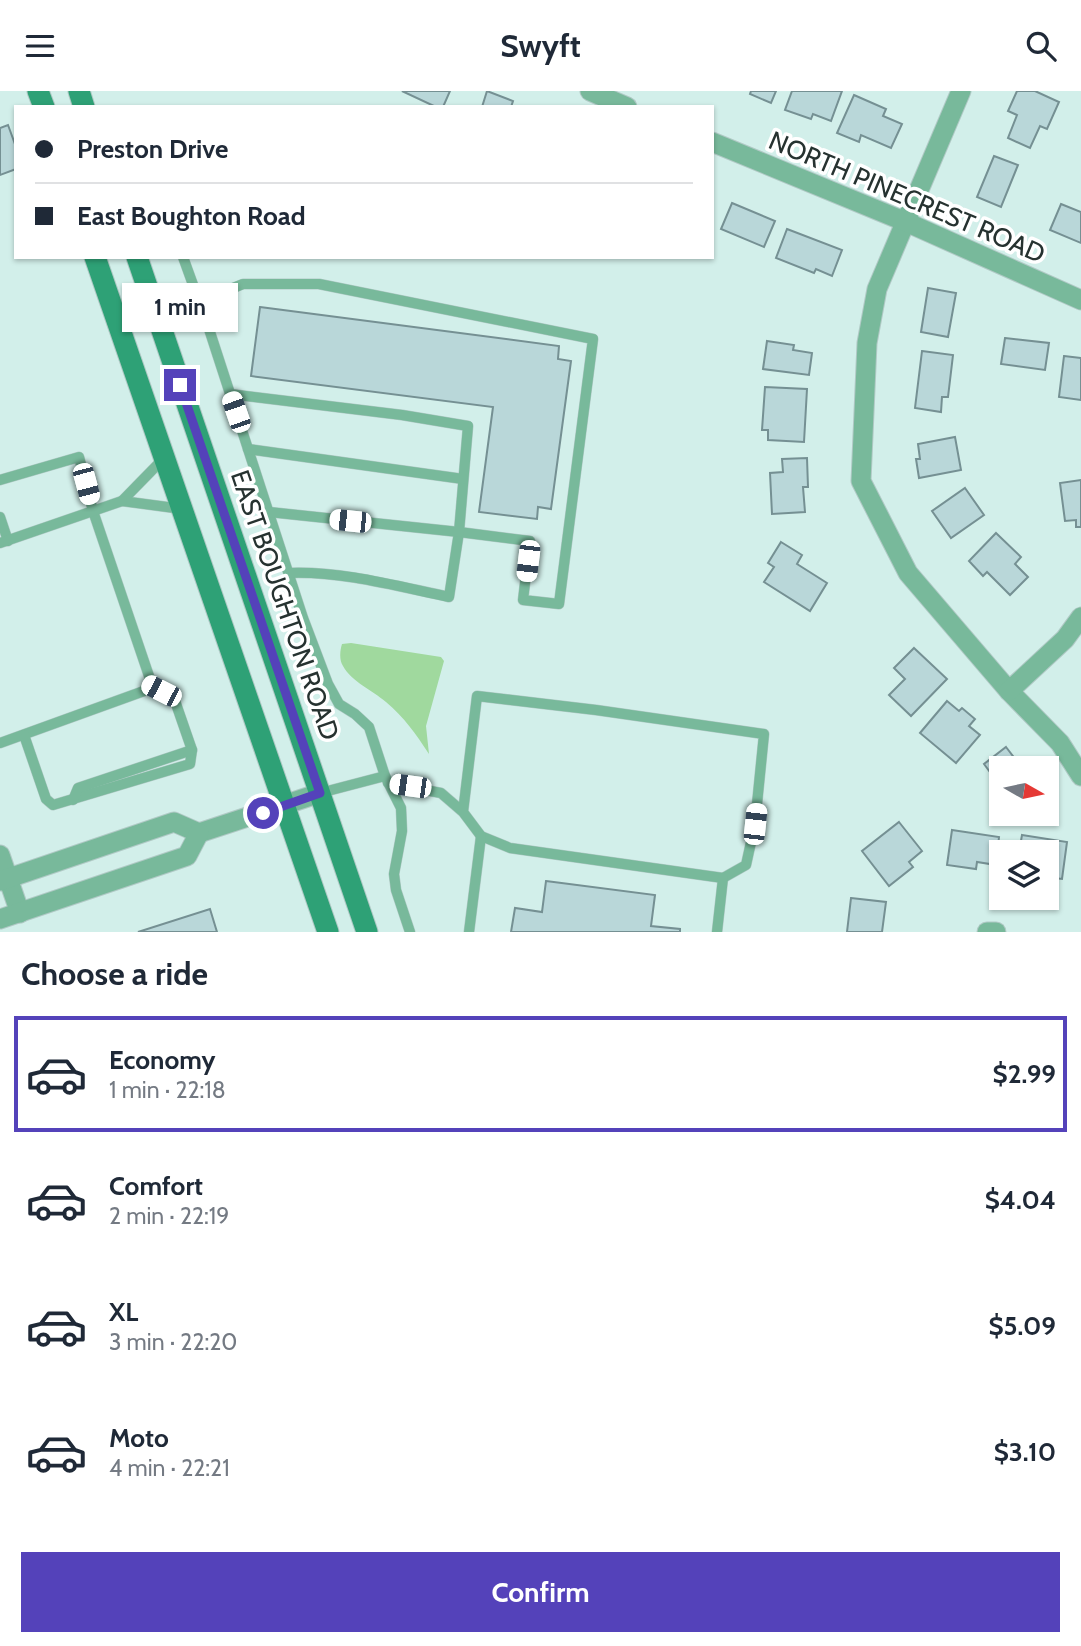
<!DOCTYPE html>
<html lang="en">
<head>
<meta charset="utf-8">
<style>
  :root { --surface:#fff; --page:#f2f2f3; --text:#1f2937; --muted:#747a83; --line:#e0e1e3; --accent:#5442ba }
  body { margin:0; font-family:Cabin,sans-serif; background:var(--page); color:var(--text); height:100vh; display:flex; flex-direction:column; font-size:26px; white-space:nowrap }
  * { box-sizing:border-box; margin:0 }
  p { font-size:23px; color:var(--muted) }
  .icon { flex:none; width:38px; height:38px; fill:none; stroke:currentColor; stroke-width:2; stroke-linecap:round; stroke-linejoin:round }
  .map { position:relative; height:841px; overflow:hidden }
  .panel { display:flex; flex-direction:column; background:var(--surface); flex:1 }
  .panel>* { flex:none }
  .top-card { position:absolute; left:14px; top:14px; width:700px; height:154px; border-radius:0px; box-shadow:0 2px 5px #0004; display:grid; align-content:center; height:154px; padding:0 21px; background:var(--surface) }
  .needle { width:46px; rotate:99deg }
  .tools { position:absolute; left:989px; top:665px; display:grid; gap:14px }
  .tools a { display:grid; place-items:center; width:70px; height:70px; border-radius:0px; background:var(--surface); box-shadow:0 2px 5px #0004; font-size:35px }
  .end { position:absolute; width:32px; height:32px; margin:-16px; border:9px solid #5442ba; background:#fff; box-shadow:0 0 0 4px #fff }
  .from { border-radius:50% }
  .bubble { position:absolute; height:49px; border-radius:0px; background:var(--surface); box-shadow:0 2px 5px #0004; font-size:23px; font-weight:700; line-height:49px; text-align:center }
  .car { position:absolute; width:21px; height:42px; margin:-21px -10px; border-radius:9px; box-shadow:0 0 5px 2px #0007; background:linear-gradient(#fff 24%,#345 0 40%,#fff 0 76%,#345 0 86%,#fff 0) }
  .top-card b { display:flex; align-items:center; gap:24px; height:66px; font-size:26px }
  .top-card b+b { border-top:2px solid var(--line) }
  .top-card i { width:18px; height:18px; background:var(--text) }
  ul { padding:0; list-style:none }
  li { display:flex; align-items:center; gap:21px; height:116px; margin:0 14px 10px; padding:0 7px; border:4px solid transparent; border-radius:0px }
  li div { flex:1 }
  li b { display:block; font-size:26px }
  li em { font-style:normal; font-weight:700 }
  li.on { border-color:var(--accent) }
  li>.icon { width:63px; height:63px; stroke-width:1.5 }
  h2 { padding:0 21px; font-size:32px; line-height:84px }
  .primary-button { display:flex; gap:14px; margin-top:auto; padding:14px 21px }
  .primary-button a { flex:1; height:80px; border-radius:0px; background:var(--accent); color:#fff; font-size:28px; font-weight:700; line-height:80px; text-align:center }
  header { display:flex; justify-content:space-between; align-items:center; height:91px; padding:0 21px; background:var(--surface); font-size:32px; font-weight:700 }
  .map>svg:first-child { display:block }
  .green { fill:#a0d99e }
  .building { fill:#b9d7d9; stroke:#759093; stroke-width:2 }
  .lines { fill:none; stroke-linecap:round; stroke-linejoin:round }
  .service-casing { stroke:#b0c9c5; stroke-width:11 }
  .minor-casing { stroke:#b0c9c5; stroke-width:21 }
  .secondary-casing { stroke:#b0c9c5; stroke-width:23 }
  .service { stroke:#78b99b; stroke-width:10 }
  .minor { stroke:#78b99b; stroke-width:19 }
  .secondary { stroke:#2ea176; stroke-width:21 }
  .route { stroke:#5442ba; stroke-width:9 }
  .labels { text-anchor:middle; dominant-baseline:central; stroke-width:7; stroke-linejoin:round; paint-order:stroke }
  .street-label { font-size:26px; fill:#263230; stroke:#fff }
</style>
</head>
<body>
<header><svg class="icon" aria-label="menu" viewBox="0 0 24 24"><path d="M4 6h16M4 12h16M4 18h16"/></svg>Swyft<svg class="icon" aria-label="search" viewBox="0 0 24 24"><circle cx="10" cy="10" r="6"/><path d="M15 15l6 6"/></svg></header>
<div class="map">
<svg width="1081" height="841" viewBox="0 0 1081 841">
  <rect width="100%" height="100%" fill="#d2efea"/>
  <!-- green -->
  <path class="green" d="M 351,552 L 441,566 L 444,570 L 426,635 L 429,663 C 416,643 404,626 386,611 C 372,599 352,591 343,575 C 339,569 340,559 342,553 Z"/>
  <!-- building -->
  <g class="building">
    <path d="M 402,0 L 450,0 L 443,16 L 436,16 Z"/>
    <path d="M 487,0 L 513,10 L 511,16 L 482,16 Z"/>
    <path d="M 751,0 L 776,0 L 771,12 L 750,3 Z"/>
    <path d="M 792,0 L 842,0 L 831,30 L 813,23 L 811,28 L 785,19 Z"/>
    <path d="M 1017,0 L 1035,0 L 1059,11 L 1047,38 L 1040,35 L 1030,57 L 1008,47 L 1017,24 L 1008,20 Z"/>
    <path d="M 854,4 L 886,18 L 883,25 L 902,33 L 891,57 L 861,44 L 859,51 L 837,42 Z"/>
    <path d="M 8,34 L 16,56 L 16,78 L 0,84 L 0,37 Z"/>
    <path d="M 994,65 L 1018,74 L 1001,116 L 977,106 Z"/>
    <path d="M 732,112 L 775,130 L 764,156 L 721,138 Z"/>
    <path d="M 1061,113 L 1081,121 L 1081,152 L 1050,139 Z"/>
    <path d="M 787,138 L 842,159 L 832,185 L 816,178 L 814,182 L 776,167 Z"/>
    <path d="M 928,197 L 956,202 L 948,246 L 921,241 Z"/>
    <path d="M 260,216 L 559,255 L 558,268 L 571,270 L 551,418 L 538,416 L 537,428 L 479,421 L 493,316 L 251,285 Z"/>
    <path d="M 1005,247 L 1049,252 L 1045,279 L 1001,273 Z"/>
    <path d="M 767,250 L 794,254 L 793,259 L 812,262 L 809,284 L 763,278 Z"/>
    <path d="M 922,260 L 953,264 L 948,306 L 942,306 L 941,321 L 915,317 Z"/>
    <path d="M 1064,265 L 1081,267 L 1081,309 L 1059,306 Z"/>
    <path d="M 765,296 L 807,298 L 804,351 L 768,349 L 768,339 L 762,339 Z"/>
    <path d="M 955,346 L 961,379 L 919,387 L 916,368 L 920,368 L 918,353 Z"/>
    <path d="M 807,367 L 808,396 L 803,396 L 805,421 L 772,423 L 770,382 L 783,381 L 782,368 Z"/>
    <path d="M 1081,389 L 1081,436 L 1076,436 L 1076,429 L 1065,430 L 1060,392 Z"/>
    <path d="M 965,397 L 984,424 L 951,447 L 932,420 Z"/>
    <path d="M 996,442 L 1021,466 L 1015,473 L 1028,486 L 1010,504 L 987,481 L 983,485 L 969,470 Z"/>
    <path d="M 781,451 L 802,464 L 797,473 L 827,492 L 810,520 L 764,491 L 774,476 L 768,472 Z"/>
    <path d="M 914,557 L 947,588 L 911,625 L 889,604 L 905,588 L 894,577 Z"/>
    <path d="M 947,610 L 959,620 L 962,617 L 975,628 L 969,635 L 980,644 L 956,672 L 920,642 Z"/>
    <path d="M 1006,656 L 1022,677 L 1001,677 L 1001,696 L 984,673 Z"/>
    <path d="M 899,731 L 922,760 L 909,771 L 913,776 L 889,795 L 862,760 Z"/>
    <path d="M 952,739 L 999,746 L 996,774 L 977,771 L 976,778 L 947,774 Z"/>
    <path d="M 1022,744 L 1067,751 L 1062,788 L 1046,786 L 1046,761 L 1019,761 Z"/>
    <path d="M 546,790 L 655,804 L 651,835 L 680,838 L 680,841 L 511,841 L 515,817 L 542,821 Z"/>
    <path d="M 851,807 L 886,811 L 882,841 L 847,841 Z"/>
    <path d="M 210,818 L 217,841 L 138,841 Z"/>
  </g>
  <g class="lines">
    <!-- service casing -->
    <g class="service-casing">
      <g id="service">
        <path d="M 183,166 L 209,238 L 303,527 L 328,593 L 339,613 L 355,623 L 369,636 L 385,685 L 401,717 L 402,740 L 394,783 L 396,799 L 410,841"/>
        <path d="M 199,211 L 243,193 L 319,193 L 593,248 L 559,513 L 523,509 L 530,450 L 459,441 L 449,506 C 396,495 343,480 289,482"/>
        <path d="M 230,303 L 402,324 L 468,335 L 459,441 L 269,421"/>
        <path d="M 248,358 L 463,388"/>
        <path d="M 164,367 L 122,410 L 182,418"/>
        <path d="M 0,389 L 79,366 L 93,420 L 150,588 L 144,600 L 0,652"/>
        <path d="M 0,426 L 8,450"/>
        <path d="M 0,452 L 122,410"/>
        <path d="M 24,644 L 46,708 L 53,714 L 190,673 L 192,659 L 174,607 L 148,593"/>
        <path d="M 388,692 L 441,702 L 463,721 L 481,745 L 510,757 L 723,787 L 746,774 L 755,733 L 764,643 L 596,619 L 477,605 L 463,721"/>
        <path d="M 320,702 L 385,685"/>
        <path d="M 73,709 L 78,697 L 192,659"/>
        <path d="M 469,841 L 481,745"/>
        <path d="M 717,841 L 723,787"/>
      </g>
    </g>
    <!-- minor casing -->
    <g class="minor-casing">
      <g id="minor">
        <path d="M 590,0 L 627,16"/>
        <path d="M 961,0 L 877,198 L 867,252 L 861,390 L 908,482 L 1009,600 L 1060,652 L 1081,685"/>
        <path d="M 712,51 L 906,131 L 1081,209"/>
        <path d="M 1009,600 L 1065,548 L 1081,526"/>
        <path d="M 0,764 L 20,822"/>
        <path d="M 0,790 L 174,731 L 199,742 L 320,702"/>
        <path d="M 0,828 L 187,765 L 199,742"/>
        <path d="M 987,841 L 996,841"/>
      </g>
    </g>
    <!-- secondary casing -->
    <g class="secondary-casing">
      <g id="secondary">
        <path d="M 38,0 L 44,16"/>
        <path d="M 79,0 L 84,16"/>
        <path d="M 95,166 L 328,841"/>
        <path d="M 137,166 L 367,841"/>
      </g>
    </g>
    <!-- service -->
    <use href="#service" class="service"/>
    <!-- minor -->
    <use href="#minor" class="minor"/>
    <!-- secondary -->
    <use href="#secondary" class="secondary"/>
  </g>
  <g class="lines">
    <!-- route -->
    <path class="route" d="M 180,294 L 320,702 L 263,722"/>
  </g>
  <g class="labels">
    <!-- street labels -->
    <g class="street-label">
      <text transform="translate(907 106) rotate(23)">NORTH PINECREST ROAD</text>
      <text transform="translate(285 514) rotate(71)">EAST BOUGHTON ROAD</text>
    </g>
  </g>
</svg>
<div class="tools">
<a><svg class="needle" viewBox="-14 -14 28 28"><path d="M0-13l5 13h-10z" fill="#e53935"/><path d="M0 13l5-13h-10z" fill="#747a83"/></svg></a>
<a><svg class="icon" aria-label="layers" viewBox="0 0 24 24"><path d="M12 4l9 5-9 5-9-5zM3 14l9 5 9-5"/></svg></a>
</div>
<i class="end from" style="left:263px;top:722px"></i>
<i class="end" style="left:180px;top:294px"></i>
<div class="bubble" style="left:122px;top:192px;width:116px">1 min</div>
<i class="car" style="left:236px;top:321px;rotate:341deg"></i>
<i class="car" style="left:86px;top:393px;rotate:165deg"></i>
<i class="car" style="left:350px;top:430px;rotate:276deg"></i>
<i class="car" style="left:528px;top:470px;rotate:187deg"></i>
<i class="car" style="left:161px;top:600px;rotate:297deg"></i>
<i class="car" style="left:410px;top:695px;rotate:278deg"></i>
<i class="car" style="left:755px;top:733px;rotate:6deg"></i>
<div class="top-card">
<b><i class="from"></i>Preston Drive</b>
<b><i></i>East Boughton Road</b>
</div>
</div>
<section class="panel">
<h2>Choose a ride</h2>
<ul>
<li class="on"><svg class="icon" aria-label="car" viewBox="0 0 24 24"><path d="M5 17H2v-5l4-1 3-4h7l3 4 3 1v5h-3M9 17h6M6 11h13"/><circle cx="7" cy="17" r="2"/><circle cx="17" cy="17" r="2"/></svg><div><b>Economy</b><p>1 min · 22:18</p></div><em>$2.99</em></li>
<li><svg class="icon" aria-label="car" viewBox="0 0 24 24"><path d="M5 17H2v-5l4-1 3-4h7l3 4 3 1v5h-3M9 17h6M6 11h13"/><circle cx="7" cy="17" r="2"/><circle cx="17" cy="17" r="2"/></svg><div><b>Comfort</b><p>2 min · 22:19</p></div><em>$4.04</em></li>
<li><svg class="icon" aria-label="car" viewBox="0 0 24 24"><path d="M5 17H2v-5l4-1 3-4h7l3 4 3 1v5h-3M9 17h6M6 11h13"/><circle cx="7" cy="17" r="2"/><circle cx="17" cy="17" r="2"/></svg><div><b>XL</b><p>3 min · 22:20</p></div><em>$5.09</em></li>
<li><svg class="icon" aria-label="car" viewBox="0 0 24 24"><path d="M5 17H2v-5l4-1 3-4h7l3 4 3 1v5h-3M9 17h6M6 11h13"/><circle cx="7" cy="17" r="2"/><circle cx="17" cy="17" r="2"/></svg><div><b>Moto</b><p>4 min · 22:21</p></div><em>$3.10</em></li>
</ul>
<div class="primary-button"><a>Confirm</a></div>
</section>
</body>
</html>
